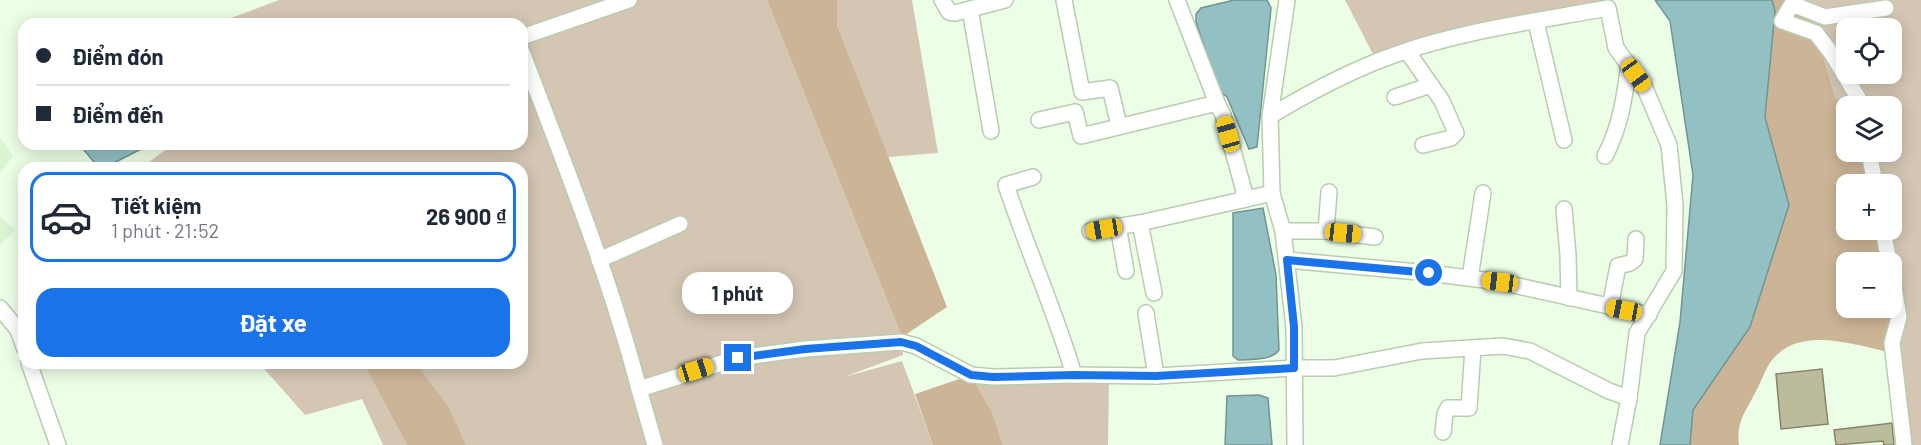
<!DOCTYPE html>
<html lang="vi">
<head>
<meta charset="utf-8">
<style>
  :root { --surface:#fff; --page:#f6f6f7; --text:#1f2937; --muted:#747a83; --line:#e0e1e3; --accent:#1a73e8 }
  body { margin:0; font-family:Barlow,sans-serif; background:var(--page); color:var(--text); height:100vh; display:flex; flex-direction:column; font-size:22px; white-space:nowrap }
  * { box-sizing:border-box; margin:0 }
  p { font-size:20px; color:var(--muted) }
  .icon { flex:none; width:33px; height:33px; fill:none; stroke:currentColor; stroke-width:2; stroke-linecap:round; stroke-linejoin:round }
  .map { position:relative; flex:1; overflow:hidden }
  .side { position:absolute; left:18px; top:162px; width:510px; height:207px; display:flex; flex-direction:column; background:var(--surface); border-radius:18px; box-shadow:0 3px 15px #0003 }
  .side>* { flex:none }
  .banner { position:absolute; left:18px; top:18px; width:510px; height:132px; border-radius:18px; box-shadow:0 3px 15px #0003; display:grid; align-content:center; height:132px; padding:0 18px; background:var(--surface) }
  .controls { position:absolute; left:1836px; top:18px; display:grid; gap:12px }
  .controls a { display:grid; place-items:center; width:66px; height:66px; border-radius:12px; background:var(--surface); box-shadow:0 3px 15px #0003; font-size:30px }
  .end { position:absolute; width:27px; height:27px; margin:-14px; border:8px solid #1a73e8; background:#fff; box-shadow:0 0 0 3px #fff }
  .from { border-radius:50% }
  .bubble { position:absolute; height:42px; border-radius:18px; background:var(--surface); box-shadow:0 3px 15px #0003; font-size:20px; font-weight:700; line-height:42px; text-align:center }
  .car { position:absolute; width:18px; height:36px; margin:-18px -9px; border-radius:8px; box-shadow:0 0 4px 2px #0007; background:linear-gradient(#f5c518 24%,#345 0 40%,#f5c518 0 76%,#345 0 86%,#f5c518 0) }
  .banner b { display:flex; align-items:center; gap:21px; height:57px; font-size:22px }
  .banner b+b { border-top:2px solid var(--line) }
  .banner i { width:15px; height:15px; background:var(--text) }
  ul { padding:10px 0 0; list-style:none }
  li { display:flex; align-items:center; gap:18px; height:90px; margin:0 12px 9px; padding:0 6px; border:3px solid transparent; border-radius:18px }
  li div { flex:1 }
  li b { display:block; font-size:22px }
  li em { font-style:normal; font-weight:700 }
  li.active { border-color:var(--accent) }
  li>.icon { width:54px; height:54px; stroke-width:1.5 }
  .cta { display:flex; gap:12px; margin-top:auto; padding:12px 18px }
  .cta a { flex:1; height:69px; border-radius:18px; background:var(--accent); color:#fff; font-size:24px; font-weight:700; line-height:69px; text-align:center }
  .map>svg:first-child { display:block }
  .built { fill:#dbf4d1 }
  .green { fill:#d4c6b3; fill-rule:evenodd }
  .forest { fill:#ccb597 }
  .water { fill:#93c1c3; stroke:#729492; stroke-width:1.5 }
  .building { fill:#bcbc9c; stroke:#868567; stroke-width:1.5 }
  .lines { fill:none; stroke-linecap:round; stroke-linejoin:round }
  .minor-casing { stroke:#b8ccb0; stroke-width:18 }
  .minor { stroke:#fff; stroke-width:15 }
  .route { stroke:#1a73e8; stroke-width:8 }
</style>
</head>
<body>
<div class="map">
<svg width="1921" height="445" viewBox="0 0 1921 445">
  <rect width="100%" height="100%" fill="#edfee7"/>
  <!-- built -->
  <g class="built">
    <path d="M 0,137 L 13,156 L 0,173 Z"/>
    <path d="M 0,217 L 15,230 L 0,245 Z"/>
  </g>
  <!-- green -->
  <g class="green">
    <path d="M 279,0 L 767,0 L 902,337 L 903,355 L 844,377 L 902,361 L 933,445 L 466,445 L 450,412 L 416,363 L 522,363 L 522,168 L 141,168 L 173,144 L 522,144 L 522,24 L 215,24 Z"/>
    <path d="M 837,0 L 912,0 L 938,153 L 888,157 L 837,25 Z"/>
    <path d="M 1345,0 L 1608,0 L 1608,8 L 1377,62 Z"/>
    <path d="M 1794,0 L 1921,0 L 1921,445 L 1904,445 L 1892,343 L 1899,317 L 1883,230 L 1892,230 L 1892,184 L 1875,184 L 1869,152 L 1892,152 L 1892,106 L 1857,106 L 1853,96 L 1836,99 L 1816,33 L 1792,4 ZM 1846,28 L 1892,28 L 1892,74 L 1846,74 Z"/>
    <path d="M 259,363 L 363,363 L 407,445 L 383,445 L 362,399 L 305,415 Z"/>
    <path d="M 971,375 L 1109,379 L 1108,445 L 1003,445 L 992,412 Z"/>
  </g>
  <!-- forest -->
  <g class="forest">
    <path d="M 767,0 L 837,0 L 837,25 L 947,307 L 902,337 Z"/>
    <path d="M 1772,0 L 1794,0 L 1793,4 L 1816,33 L 1836,99 L 1853,96 L 1857,106 L 1846,106 L 1846,152 L 1869,152 L 1875,184 L 1846,184 L 1846,230 L 1883,230 L 1889,262 L 1846,262 L 1846,308 L 1892,308 L 1892,353 C 1855,345 1800,325 1772,360 C 1765,369 1761,383 1755,393 C 1745,413 1736,422 1739,445 L 1690,445 L 1693,410 L 1750,327 L 1789,205 L 1765,117 L 1775,11 Z"/>
    <path d="M 363,363 L 416,363 L 449,408 L 466,445 L 407,445 Z"/>
    <path d="M 971,375 L 992,412 L 1003,445 L 933,445 L 915,394 Z"/>
  </g>
  <!-- water -->
  <g class="water">
    <path d="M 1234,0 L 1267,0 L 1271,8 L 1257,147 L 1249,149 L 1227,97 L 1219,91 L 1196,22 L 1196,14 L 1201,8 Z"/>
    <path d="M 1655,0 L 1772,0 L 1775,11 L 1765,117 L 1789,205 L 1750,327 L 1693,410 L 1690,445 L 1660,445 L 1680,322 L 1693,175 L 1670,21 Z"/>
    <path d="M 79,144 L 151,144 L 104,168 L 99,168 Z"/>
    <path d="M 1263,208 L 1276,275 L 1279,350 C 1271,361 1251,359 1238,360 L 1233,356 L 1233,213 Z"/>
    <path d="M 1259,395 L 1268,398 L 1272,445 L 1225,445 L 1227,396 Z"/>
  </g>
  <!-- building -->
  <g class="building">
    <path d="M 1822,369 L 1828,424 L 1781,429 L 1776,374 Z"/>
    <path d="M 1892,423 L 1894,445 L 1884,445 L 1883,441 L 1836,445 L 1834,430 Z"/>
  </g>
  <g class="lines">
    <!-- minor casing -->
    <g class="minor-casing">
      <g id="minor">
        <path d="M 942,0 L 949,12 L 955,13 L 1005,0"/>
        <path d="M 1064,0 L 1082,92 L 1110,88 L 1119,125"/>
        <path d="M 1177,0 L 1217,103"/>
        <path d="M 1287,0 L 1270,116 L 1272,193 L 1283,231 L 1294,327 L 1295,445"/>
        <path d="M 970,9 L 991,131"/>
        <path d="M 1536,22 L 1564,140"/>
        <path d="M 522,37 L 629,0"/>
        <path d="M 1407,51 L 1442,101 L 1456,133 L 1451,138 L 1423,145"/>
        <path d="M 522,52 C 564,163 609,274 639,389"/>
        <path d="M 1395,97 L 1431,85"/>
        <path d="M 1861,106 L 1860,101 L 1832,54 L 1816,33 L 1782,21 L 1792,4 L 1825,17 L 1886,8"/>
        <path d="M 1270,116 C 1310,92 1353,69 1397,54 C 1465,30 1537,21 1608,8 L 1616,48 L 1644,86 L 1669,145 L 1675,205 L 1674,271 L 1637,333 L 1629,398 L 1620,445"/>
        <path d="M 1039,120 L 1075,112 L 1081,136 L 1217,103 L 1223,115 L 1244,191 L 1242,200 L 1140,223 L 1090,231"/>
        <path d="M 1869,152 L 1875,184"/>
        <path d="M 1605,156 C 1621,125 1624,99 1629,65"/>
        <path d="M 1033,177 L 1006,185 C 1027,249 1055,310 1074,375"/>
        <path d="M 1242,200 L 1272,193"/>
        <path d="M 1564,209 L 1568,255 L 1569,298"/>
        <path d="M 1140,223 L 1154,293"/>
        <path d="M 1118,226 L 1126,271"/>
        <path d="M 1883,230 L 1889,262"/>
        <path d="M 1283,231 L 1326,231 L 1375,237"/>
        <path d="M 1326,231 L 1329,192"/>
        <path d="M 599,260 L 680,224"/>
        <path d="M 1287,260 L 1429,273 L 1500,282 L 1649,315"/>
        <path d="M 1892,275 L 1899,317 L 1892,343 L 1904,445"/>
        <path d="M 1470,278 L 1483,193"/>
        <path d="M 1610,307 L 1618,266 L 1630,263 L 1635,259 L 1636,239"/>
        <path d="M 0,308 L 18,330 L 24,347"/>
        <path d="M 1146,313 L 1156,376"/>
        <path d="M 29,363 L 58,445"/>
        <path d="M 1443,432 L 1445,414 L 1448,408 L 1469,408 L 1473,348"/>
        <path d="M 655,445 L 639,389 L 738,358 L 805,349 L 901,342 L 916,346 L 971,375 L 993,377 L 1074,375 L 1156,376 L 1294,368 L 1334,368 L 1422,351 L 1503,346 L 1530,351 L 1609,391 L 1629,398"/>
      </g>
    </g>
    <!-- minor -->
    <use href="#minor" class="minor"/>
  </g>
  <g class="lines">
    <!-- route -->
    <path class="route" d="M 738,358 L 805,349 L 901,342 L 916,346 L 971,375 L 993,377 L 1074,375 L 1156,376 L 1294,368 L 1294,327 L 1287,260 L 1429,273"/>
  </g>
</svg>
<div class="controls">
<a><svg class="icon" aria-label="locate" viewBox="0 0 24 24"><circle cx="12" cy="12" r="6"/><path d="M12 2v4M12 18v4M2 12h4M18 12h4"/></svg></a>
<a><svg class="icon" aria-label="layers" viewBox="0 0 24 24"><path d="M12 4l9 5-9 5-9-5zM3 14l9 5 9-5"/></svg></a>
<a>+</a>
<a>−</a>
</div>
<i class="end from" style="left:1429px;top:273px"></i>
<i class="end" style="left:738px;top:358px"></i>
<div class="bubble" style="left:682px;top:272px;width:111px">1 phút</div>
<i class="car" style="left:1636px;top:75px;rotate:144deg"></i>
<i class="car" style="left:1228px;top:134px;rotate:344deg"></i>
<i class="car" style="left:1104px;top:229px;rotate:260deg"></i>
<i class="car" style="left:1343px;top:233px;rotate:96deg"></i>
<i class="car" style="left:1500px;top:282px;rotate:277deg"></i>
<i class="car" style="left:1624px;top:310px;rotate:281deg"></i>
<i class="car" style="left:696px;top:370px;rotate:73deg"></i>
<div class="banner">
<b><i class="from"></i>Điểm đón</b>
<b><i></i>Điểm đến</b>
</div>
<section class="side">
<ul>
<li class="active"><svg class="icon" aria-label="car" viewBox="0 0 24 24"><path d="M5 17H2v-5l4-1 3-4h7l3 4 3 1v5h-3M9 17h6M6 11h13"/><circle cx="7" cy="17" r="2"/><circle cx="17" cy="17" r="2"/></svg><div><b>Tiết kiệm</b><p>1 phút · 21:52</p></div><em>26 900 ₫</em></li>
</ul>
<div class="cta"><a>Đặt xe</a></div>
</section>
</div>
</body>
</html>
